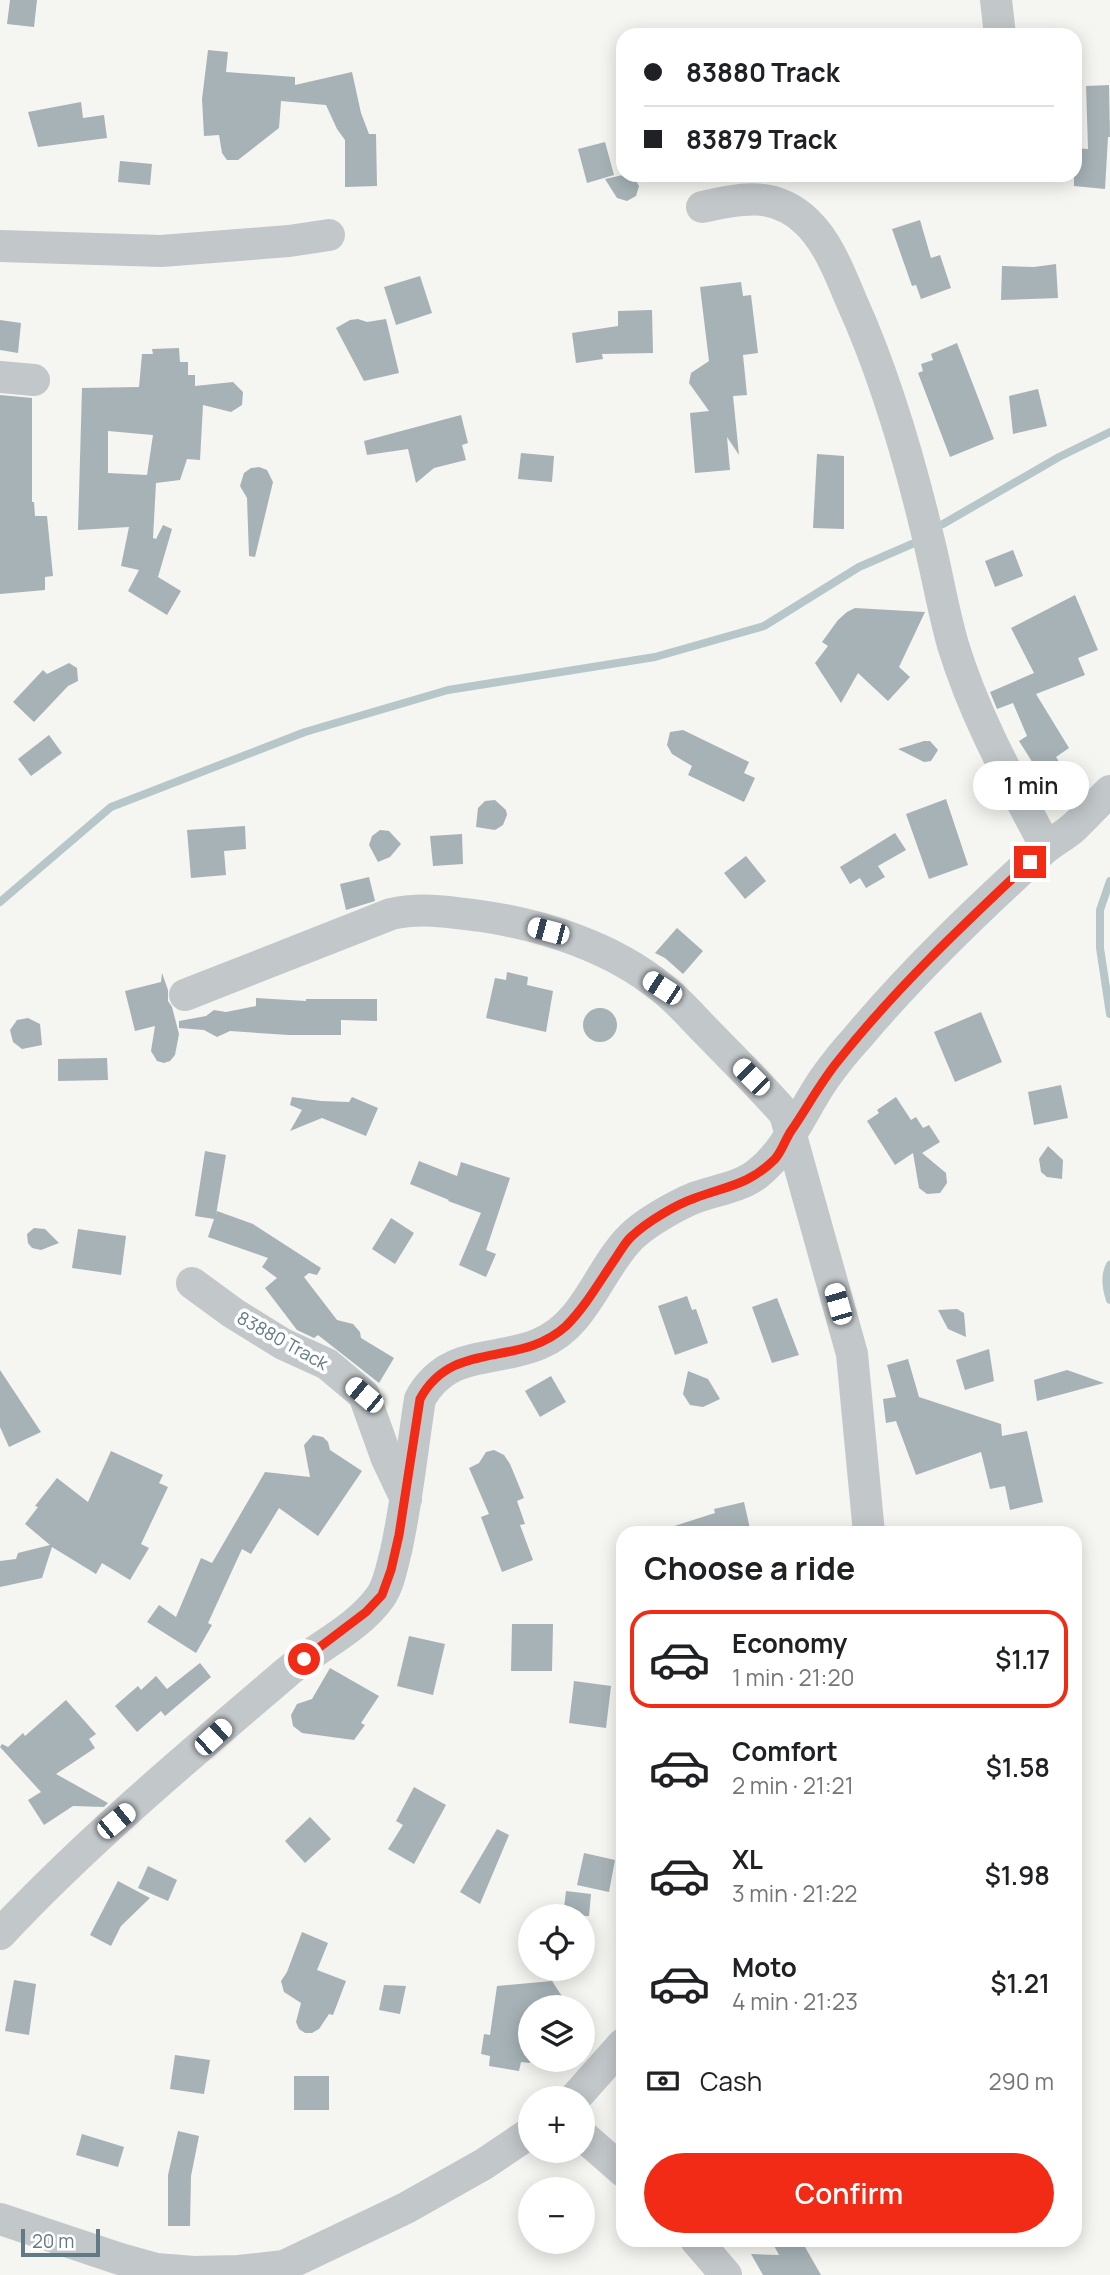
<!DOCTYPE html>
<html lang="en">
<head>
<meta charset="utf-8">
<style>
  :root { --surface:#fff; --page:#f6f6f6; --text:#202124; --muted:#757577; --line:#e0e0e0; --accent:#f12b15 }
  body { margin:0; font-family:Manrope,sans-serif; background:var(--page); color:var(--text); height:100vh; display:flex; flex-direction:column; font-size:26px; white-space:nowrap }
  * { box-sizing:border-box; margin:0 }
  p { font-size:23px; color:var(--muted) }
  .icon { flex:none; width:38px; height:38px; fill:none; stroke:currentColor; stroke-width:2; stroke-linecap:round; stroke-linejoin:round }
  .map { position:relative; flex:1; overflow:hidden }
  .sheet { position:absolute; left:616px; top:1526px; width:466px; height:721px; display:flex; flex-direction:column; background:var(--surface); border-radius:21px; box-shadow:0 4px 18px #0003 }
  .sheet>* { flex:none }
  .banner { position:absolute; left:616px; top:28px; width:466px; height:154px; border-radius:21px; box-shadow:0 4px 18px #0003; display:grid; align-content:center; height:154px; padding:0 28px; background:var(--surface) }
  .buttons { position:absolute; left:518px; top:1904px; display:grid; gap:14px }
  .buttons a { display:grid; place-items:center; width:77px; height:77px; border-radius:50%; background:var(--surface); box-shadow:0 4px 18px #0003; font-size:35px }
  .scale { position:absolute; left:21px; bottom:18px; width:79px; box-sizing:border-box; padding-left:7px; border:4px solid #627a85; border-top:0; font-size:19px; line-height:24px; white-space:nowrap; color:#627a85; -webkit-text-stroke:5px #fff; paint-order:stroke }
  .end { position:absolute; width:32px; height:32px; margin:-16px; border:9px solid #f12b15; background:#fff; box-shadow:0 0 0 4px #fff }
  .from { border-radius:50% }
  .bubble { position:absolute; height:49px; border-radius:24px; background:var(--surface); box-shadow:0 4px 18px #0003; font-size:23px; font-weight:600; line-height:49px; text-align:center }
  .car { position:absolute; width:21px; height:42px; margin:-21px -10px; border-radius:9px; box-shadow:0 0 5px 2px #0007; background:linear-gradient(#fff 24%,#345 0 40%,#fff 0 76%,#345 0 86%,#fff 0) }
  .banner b { display:flex; align-items:center; gap:24px; height:66px; font-size:26px }
  .banner b+b { border-top:2px solid var(--line) }
  .banner i { width:18px; height:18px; background:var(--text) }
  ul { padding:0; list-style:none }
  li { display:flex; align-items:center; gap:21px; height:98px; margin:0 14px 10px; padding:0 14px; border:4px solid transparent; border-radius:21px }
  li div { flex:1 }
  li b { display:block; font-size:26px }
  li em { font-style:normal; font-weight:600 }
  li.on { border-color:var(--accent) }
  li>.icon { width:63px; height:63px; stroke-width:1.5 }
  h2 { padding:0 28px; font-size:32px; line-height:84px }
  .pay { display:flex; align-items:center; gap:18px; height:77px; padding:0 28px; font-size:26px }
  .pay p { margin-inline-start:auto }
  .cta { display:flex; gap:14px; margin-top:auto; padding:14px 28px }
  .cta a { flex:1; height:80px; border-radius:42px; background:var(--accent); color:#fff; font-size:28px; font-weight:600; line-height:80px; text-align:center }
  .map>svg:first-child { display:block }
  .lines { fill:none; stroke-linecap:round; stroke-linejoin:round }
  .stream { stroke:#b7c7c9; stroke-width:8 }
  .building { fill:#a6b2b6; fill-rule:evenodd }
  .street { stroke:#c2c7ca; stroke-width:32 }
  .route { stroke:#f12b15; stroke-width:9 }
  .labels { text-anchor:middle; dominant-baseline:central; stroke-width:7; stroke-linejoin:round; paint-order:stroke }
  .street-label { font-size:18px; fill:#627a85; stroke:#fff }
</style>
</head>
<body>
<div class="map">
<svg width="1110" height="2275" viewBox="0 0 1110 2275">
  <rect width="100%" height="100%" fill="#f5f5f1"/>
  <g class="lines">
    <!-- stream -->
    <g class="stream">
      <path d="M 943,524 L 1059,457 L 1110,432"/>
      <path d="M 1110,881 L 1100,910 L 1100,948 L 1110,1014"/>
      <path d="M 0,902 L 111,807 L 305,732 L 448,690 L 655,657 L 764,626 L 859,567 L 912,544"/>
      <path d="M 1110,1265 C 1104,1276 1106,1288 1110,1300"/>
    </g>
  </g>
  <!-- building -->
  <g class="building">
    <path d="M 10,0 L 37,0 L 34,27 L 7,24 Z"/>
    <path d="M 208,50 L 228,52 L 226,72 L 295,77 L 295,85 L 352,72 L 361,113 L 369,134 L 376,134 L 377,186 L 345,187 L 345,140 L 337,129 L 326,105 L 281,101 L 279,128 L 238,160 L 227,160 L 222,153 L 219,135 L 204,136 L 202,99 Z"/>
    <path d="M 1109,85 L 1110,137 L 1108,137 L 1105,189 L 1074,186 L 1074,148 L 1088,149 L 1086,86 Z"/>
    <path d="M 81,102 L 83,118 L 104,115 L 107,138 L 38,147 L 28,112 Z"/>
    <path d="M 605,142 L 614,175 L 587,183 L 578,149 Z"/>
    <path d="M 120,161 L 152,164 L 150,185 L 118,182 Z"/>
    <path d="M 623,175 L 634,177 L 639,186 L 636,196 L 627,201 L 617,198 L 605,179 Z"/>
    <path d="M 920,220 L 931,258 L 940,255 L 951,288 L 921,299 L 916,285 L 912,286 L 892,229 Z"/>
    <path d="M 1056,264 L 1058,298 L 1001,300 L 1002,266 L 1034,267 Z"/>
    <path d="M 420,276 L 432,313 L 396,325 L 384,287 Z"/>
    <path d="M 741,282 L 743,296 L 751,295 L 758,353 L 743,355 L 747,395 L 733,396 L 739,455 L 727,437 L 730,470 L 695,473 L 690,413 L 709,411 L 689,383 L 691,373 L 709,361 L 700,287 Z"/>
    <path d="M 652,310 L 653,353 L 602,354 L 603,359 L 576,363 L 572,333 L 618,326 L 618,311 Z"/>
    <path d="M 358,319 L 367,322 L 386,319 L 399,373 L 364,381 L 336,328 L 350,320 Z"/>
    <path d="M 0,320 L 21,323 L 18,353 L 0,350 Z"/>
    <path d="M 957,343 L 994,439 L 950,457 L 918,373 L 923,371 L 921,364 L 933,360 L 931,354 Z"/>
    <path d="M 179,348 L 180,362 L 188,362 L 188,375 L 195,375 L 195,386 L 233,382 L 243,392 L 242,405 L 231,412 L 203,405 L 200,460 L 187,459 L 180,480 L 156,483 L 153,538 L 156,539 L 163,525 L 172,529 L 158,577 L 181,591 L 167,615 L 128,591 L 139,570 L 121,566 L 129,527 L 78,530 L 82,388 L 139,387 L 142,354 L 153,354 L 152,349 ZM 108,431 L 153,435 L 147,475 L 108,473 Z"/>
    <path d="M 1038,389 L 1047,426 L 1013,434 L 1009,396 Z"/>
    <path d="M 0,395 L 32,398 L 32,502 L 34,502 L 35,516 L 47,516 L 53,576 L 45,577 L 45,590 L 0,594 Z"/>
    <path d="M 461,415 L 468,443 L 462,445 L 466,460 L 434,468 L 416,483 L 408,449 L 367,455 L 364,441 Z"/>
    <path d="M 521,453 L 554,456 L 552,482 L 518,479 Z"/>
    <path d="M 817,454 L 844,456 L 844,529 L 813,528 Z"/>
    <path d="M 259,467 L 267,470 L 273,482 L 255,557 L 249,556 L 247,498 L 240,486 L 244,473 L 251,468 Z"/>
    <path d="M 1013,550 L 1023,576 L 995,587 L 985,561 Z"/>
    <path d="M 1075,595 L 1098,650 L 1078,658 L 1085,675 L 1036,694 L 1069,748 L 1056,757 L 1061,765 L 1043,779 L 1019,741 L 1027,736 L 1013,703 L 997,709 L 990,692 L 1034,673 L 1011,628 Z"/>
    <path d="M 855,608 L 925,612 L 899,667 L 910,677 L 888,701 L 858,673 L 841,703 L 815,663 L 828,646 L 822,642 L 838,620 L 847,612 Z"/>
    <path d="M 69,663 L 77,668 L 78,681 L 68,686 L 34,722 L 13,702 L 43,670 L 47,674 Z"/>
    <path d="M 683,730 L 749,762 L 744,773 L 755,778 L 744,802 L 688,775 L 692,766 L 672,754 L 667,745 L 670,732 Z"/>
    <path d="M 49,735 L 62,753 L 31,776 L 18,759 Z"/>
    <path d="M 924,741 L 930,741 L 938,750 L 931,761 L 924,762 L 898,749 Z"/>
    <path d="M 946,799 L 968,865 L 929,879 L 906,814 Z"/>
    <path d="M 495,800 L 506,810 L 507,815 L 503,825 L 495,830 L 476,827 L 478,808 L 485,801 Z"/>
    <path d="M 245,826 L 246,849 L 224,851 L 226,875 L 191,878 L 187,830 Z"/>
    <path d="M 380,830 L 389,831 L 401,844 L 390,857 L 378,862 L 369,845 L 372,836 Z"/>
    <path d="M 895,833 L 906,850 L 878,866 L 885,877 L 866,888 L 860,878 L 850,884 L 840,867 Z"/>
    <path d="M 462,834 L 463,864 L 433,866 L 430,836 Z"/>
    <path d="M 746,856 L 766,881 L 745,899 L 724,873 Z"/>
    <path d="M 369,877 L 375,901 L 346,910 L 340,884 Z"/>
    <path d="M 677,928 L 703,951 L 683,974 L 665,958 L 655,953 Z"/>
    <path d="M 507,972 L 528,977 L 527,985 L 553,991 L 546,1032 L 486,1018 L 495,978 L 506,980 Z"/>
    <path d="M 162,973 L 168,990 L 168,1001 L 172,1007 L 179,1034 L 175,1055 L 170,1061 L 164,1063 L 157,1061 L 151,1051 L 155,1026 L 135,1031 L 125,991 L 161,982 Z"/>
    <path d="M 256,998 L 306,1001 L 306,999 L 377,999 L 377,1021 L 341,1020 L 341,1035 L 289,1035 L 230,1031 L 217,1037 L 204,1030 L 179,1028 L 179,1021 L 206,1016 L 214,1010 L 226,1012 L 256,1006 Z"/>
    <circle cx="600" cy="1025" r="17"/>
    <path d="M 981,1012 L 1002,1062 L 955,1082 L 934,1032 Z"/>
    <path d="M 28,1018 L 40,1024 L 42,1045 L 22,1049 L 13,1042 L 10,1030 L 17,1020 Z"/>
    <path d="M 107,1058 L 108,1080 L 58,1081 L 58,1059 Z"/>
    <path d="M 1061,1085 L 1068,1118 L 1034,1125 L 1028,1092 Z"/>
    <path d="M 292,1097 L 321,1101 L 349,1102 L 352,1097 L 378,1108 L 366,1136 L 322,1118 L 290,1131 L 302,1110 L 290,1105 Z"/>
    <path d="M 896,1097 L 911,1120 L 916,1117 L 923,1128 L 929,1125 L 940,1142 L 922,1153 L 946,1173 L 947,1183 L 940,1193 L 927,1194 L 919,1188 L 913,1153 L 895,1165 L 867,1121 L 879,1113 L 877,1110 Z"/>
    <path d="M 1048,1146 L 1063,1160 L 1062,1179 L 1047,1177 L 1041,1172 L 1039,1159 Z"/>
    <path d="M 205,1151 L 226,1155 L 216,1215 L 217,1211 L 253,1224 L 321,1268 L 317,1275 L 309,1273 L 304,1277 L 337,1320 L 353,1324 L 360,1332 L 361,1338 L 394,1358 L 379,1383 L 318,1335 L 314,1338 L 297,1330 L 265,1288 L 277,1278 L 262,1267 L 268,1258 L 208,1237 L 214,1219 L 195,1216 Z"/>
    <path d="M 419,1161 L 457,1176 L 461,1162 L 510,1178 L 486,1250 L 496,1254 L 486,1277 L 459,1265 L 481,1213 L 448,1201 L 449,1200 L 410,1184 Z"/>
    <path d="M 391,1218 L 414,1233 L 395,1264 L 372,1249 Z"/>
    <path d="M 34,1228 L 45,1229 L 59,1243 L 41,1250 L 32,1248 L 28,1243 L 27,1234 Z"/>
    <path d="M 78,1229 L 126,1236 L 121,1275 L 72,1268 Z"/>
    <path d="M 687,1296 L 692,1310 L 696,1309 L 708,1343 L 675,1355 L 658,1306 Z"/>
    <path d="M 777,1298 L 799,1355 L 772,1363 L 752,1307 Z"/>
    <path d="M 957,1309 L 964,1313 L 966,1337 L 948,1329 L 938,1310 Z"/>
    <path d="M 989,1349 L 994,1381 L 965,1390 L 956,1360 Z"/>
    <path d="M 908,1359 L 919,1397 L 1001,1424 L 1002,1436 L 1027,1431 L 1043,1502 L 1010,1510 L 1005,1486 L 990,1489 L 981,1452 L 916,1475 L 896,1421 L 886,1423 L 883,1399 L 896,1397 L 887,1365 Z"/>
    <path d="M 0,1370 L 41,1432 L 9,1447 L 0,1427 Z"/>
    <path d="M 1067,1370 L 1104,1383 L 1037,1401 L 1034,1380 Z"/>
    <path d="M 688,1371 L 708,1379 L 720,1399 L 703,1407 L 690,1405 L 683,1394 Z"/>
    <path d="M 551,1376 L 566,1402 L 540,1417 L 525,1391 Z"/>
    <path d="M 313,1435 L 323,1437 L 328,1442 L 330,1450 L 362,1471 L 318,1536 L 279,1508 L 251,1554 L 242,1549 L 208,1623 L 212,1625 L 196,1653 L 147,1622 L 159,1605 L 176,1617 L 201,1558 L 212,1563 L 265,1472 L 310,1477 L 304,1445 Z"/>
    <path d="M 494,1450 L 504,1455 L 510,1464 L 524,1498 L 517,1501 L 525,1524 L 520,1525 L 533,1560 L 502,1572 L 481,1517 L 489,1514 L 469,1468 L 479,1463 L 486,1452 Z"/>
    <path d="M 111,1451 L 163,1475 L 159,1483 L 168,1487 L 141,1544 L 149,1548 L 130,1580 L 102,1563 L 96,1574 L 52,1547 L 42,1578 L 0,1587 L 0,1561 L 16,1559 L 18,1553 L 50,1545 L 25,1524 L 38,1507 L 35,1506 L 57,1478 L 88,1502 Z"/>
    <path d="M 744,1502 L 751,1533 L 666,1533 L 665,1529 L 715,1513 L 714,1509 Z"/>
    <path d="M 512,1624 L 553,1624 L 552,1671 L 511,1671 Z"/>
    <path d="M 409,1636 L 445,1644 L 433,1695 L 397,1686 Z"/>
    <path d="M 200,1663 L 211,1677 L 165,1716 L 161,1711 L 137,1732 L 115,1706 L 138,1686 L 141,1690 L 156,1676 L 167,1689 Z"/>
    <path d="M 330,1668 L 379,1696 L 361,1723 L 365,1725 L 354,1740 L 302,1733 L 293,1726 L 291,1715 L 297,1704 L 312,1699 Z"/>
    <path d="M 574,1681 L 611,1686 L 606,1728 L 569,1723 Z"/>
    <path d="M 66,1700 L 96,1734 L 89,1739 L 95,1748 L 56,1774 L 108,1803 L 104,1807 L 73,1806 L 44,1825 L 28,1800 L 41,1792 L 0,1747 L 2,1744 L 8,1747 L 23,1733 L 25,1736 Z"/>
    <path d="M 414,1787 L 446,1805 L 414,1864 L 388,1849 L 403,1825 L 396,1821 Z"/>
    <path d="M 310,1817 L 331,1839 L 305,1863 L 285,1841 Z"/>
    <path d="M 497,1829 L 509,1835 L 480,1904 L 460,1892 Z"/>
    <path d="M 584,1853 L 615,1860 L 609,1892 L 577,1885 Z"/>
    <path d="M 148,1866 L 177,1880 L 168,1901 L 138,1888 Z"/>
    <path d="M 118,1881 L 150,1898 L 121,1926 L 111,1946 L 90,1935 Z"/>
    <path d="M 566,1891 L 591,1894 L 589,1916 L 563,1916 Z"/>
    <path d="M 302,1932 L 328,1943 L 317,1970 L 346,1981 L 333,2015 L 329,2014 L 319,2029 L 312,2033 L 305,2033 L 299,2029 L 296,2022 L 301,2003 L 284,1992 L 281,1981 L 287,1972 Z"/>
    <path d="M 14,1980 L 36,1984 L 29,2035 L 5,2031 Z"/>
    <path d="M 552,1981 L 569,2007 L 530,2007 L 530,2063 L 521,2062 L 519,2071 L 489,2066 L 490,2056 L 481,2054 L 484,2034 L 490,2035 L 497,1986 Z"/>
    <path d="M 384,1985 L 406,1986 L 400,2014 L 379,2010 Z"/>
    <path d="M 175,2055 L 210,2060 L 204,2094 L 170,2089 Z"/>
    <rect x="294" y="2076" width="35" height="34"/>
    <path d="M 178,2131 L 199,2136 L 191,2176 L 190,2226 L 168,2226 L 168,2175 Z"/>
    <path d="M 82,2134 L 124,2147 L 118,2167 L 76,2155 Z"/>
    <path d="M 771,2240 L 801,2240 L 821,2275 L 763,2275 L 751,2254 L 779,2255 Z"/>
  </g>
  <g class="lines">
    <!-- street -->
    <g class="street">
      <path d="M 996,0 L 1000,35"/>
      <path d="M 702,207 C 741,198 775,191 807,222 C 828,242 840,274 851,300 C 885,375 909,457 928,537 C 937,573 943,610 953,645 C 975,717 1011,781 1046,847"/>
      <path d="M 0,246 L 161,251 L 289,241 L 329,235"/>
      <path d="M 0,377 L 34,380"/>
      <path d="M 185,995 L 391,914 C 421,907 450,912 481,916 C 543,925 612,947 662,988 C 679,1001 693,1018 708,1033 C 734,1060 761,1086 785,1114 L 852,1354 L 869,1533"/>
      <path d="M 192,1283 L 233,1313 L 283,1344 L 327,1364 L 364,1395 L 387,1459 L 406,1499"/>
      <path d="M 0,1934 C 87,1841 189,1756 286,1673 C 316,1647 358,1629 381,1596 C 389,1584 392,1566 396,1551 C 407,1501 412,1450 420,1399 C 447,1349 494,1363 539,1344 C 586,1325 598,1270 631,1237 C 645,1223 675,1206 694,1198 C 715,1190 739,1188 757,1174 C 788,1150 802,1111 824,1079 C 834,1065 845,1051 857,1038 C 913,971 978,909 1043,850 C 1052,842 1064,836 1073,828 C 1086,816 1097,803 1110,791"/>
      <path d="M 575,2098 L 623,2044"/>
      <path d="M 583,2136 L 623,2171"/>
      <path d="M 0,2219 L 120,2259 L 156,2269 L 194,2272 L 239,2271 L 284,2266 L 406,2208 L 484,2164 L 530,2133"/>
      <path d="M 696,2240 L 726,2275"/>
    </g>
  </g>
  <g class="lines">
    <!-- route -->
    <path class="route" d="M 304,1659 L 366,1612 L 382,1595 L 391,1570 L 399,1535 L 420,1399 C 453,1338 519,1369 566,1326 C 585,1307 598,1284 613,1262 C 619,1254 624,1243 632,1236 C 647,1222 675,1205 695,1198 C 727,1186 749,1185 775,1159 C 782,1151 785,1140 791,1131 C 807,1108 820,1083 838,1061 C 895,989 963,925 1030,862"/>
  </g>
  <g class="labels">
    <!-- street labels -->
    <g class="street-label">
      <text transform="translate(283 1340) rotate(29)">83880 Track</text>
    </g>
  </g>
</svg>
<div class="buttons">
<a><svg class="icon" aria-label="locate" viewBox="0 0 24 24"><circle cx="12" cy="12" r="6"/><path d="M12 2v4M12 18v4M2 12h4M18 12h4"/></svg></a>
<a><svg class="icon" aria-label="layers" viewBox="0 0 24 24"><path d="M12 4l9 5-9 5-9-5zM3 14l9 5 9-5"/></svg></a>
<a>+</a>
<a>−</a>
</div>
<div class="scale">20 m</div>
<i class="end from" style="left:304px;top:1659px"></i>
<i class="end" style="left:1030px;top:862px"></i>
<div class="bubble" style="left:973px;top:761px;width:116px">1 min</div>
<i class="car" style="left:548px;top:931px;rotate:285deg"></i>
<i class="car" style="left:662px;top:988px;rotate:303deg"></i>
<i class="car" style="left:751px;top:1077px;rotate:315deg"></i>
<i class="car" style="left:838px;top:1304px;rotate:344deg"></i>
<i class="car" style="left:364px;top:1395px;rotate:310deg"></i>
<i class="car" style="left:213px;top:1737px;rotate:47deg"></i>
<i class="car" style="left:116px;top:1821px;rotate:51deg"></i>
<div class="banner">
<b><i class="from"></i>83880 Track</b>
<b><i></i>83879 Track</b>
</div>
<section class="sheet">
<h2>Choose a ride</h2>
<ul>
<li class="on"><svg class="icon" aria-label="car" viewBox="0 0 24 24"><path d="M5 17H2v-5l4-1 3-4h7l3 4 3 1v5h-3M9 17h6M6 11h13"/><circle cx="7" cy="17" r="2"/><circle cx="17" cy="17" r="2"/></svg><div><b>Economy</b><p>1 min · 21:20</p></div><em>$1.17</em></li>
<li><svg class="icon" aria-label="car" viewBox="0 0 24 24"><path d="M5 17H2v-5l4-1 3-4h7l3 4 3 1v5h-3M9 17h6M6 11h13"/><circle cx="7" cy="17" r="2"/><circle cx="17" cy="17" r="2"/></svg><div><b>Comfort</b><p>2 min · 21:21</p></div><em>$1.58</em></li>
<li><svg class="icon" aria-label="car" viewBox="0 0 24 24"><path d="M5 17H2v-5l4-1 3-4h7l3 4 3 1v5h-3M9 17h6M6 11h13"/><circle cx="7" cy="17" r="2"/><circle cx="17" cy="17" r="2"/></svg><div><b>XL</b><p>3 min · 21:22</p></div><em>$1.98</em></li>
<li><svg class="icon" aria-label="car" viewBox="0 0 24 24"><path d="M5 17H2v-5l4-1 3-4h7l3 4 3 1v5h-3M9 17h6M6 11h13"/><circle cx="7" cy="17" r="2"/><circle cx="17" cy="17" r="2"/></svg><div><b>Moto</b><p>4 min · 21:23</p></div><em>$1.21</em></li>
</ul>
<div class="pay"><svg class="icon" aria-label="cash" viewBox="0 0 24 24"><path d="M3 7h18v10H3z"/><circle cx="12" cy="12" r="2"/></svg>Cash<p>290 m</p></div>
<div class="cta"><a>Confirm</a></div>
</section>
</div>
</body>
</html>
